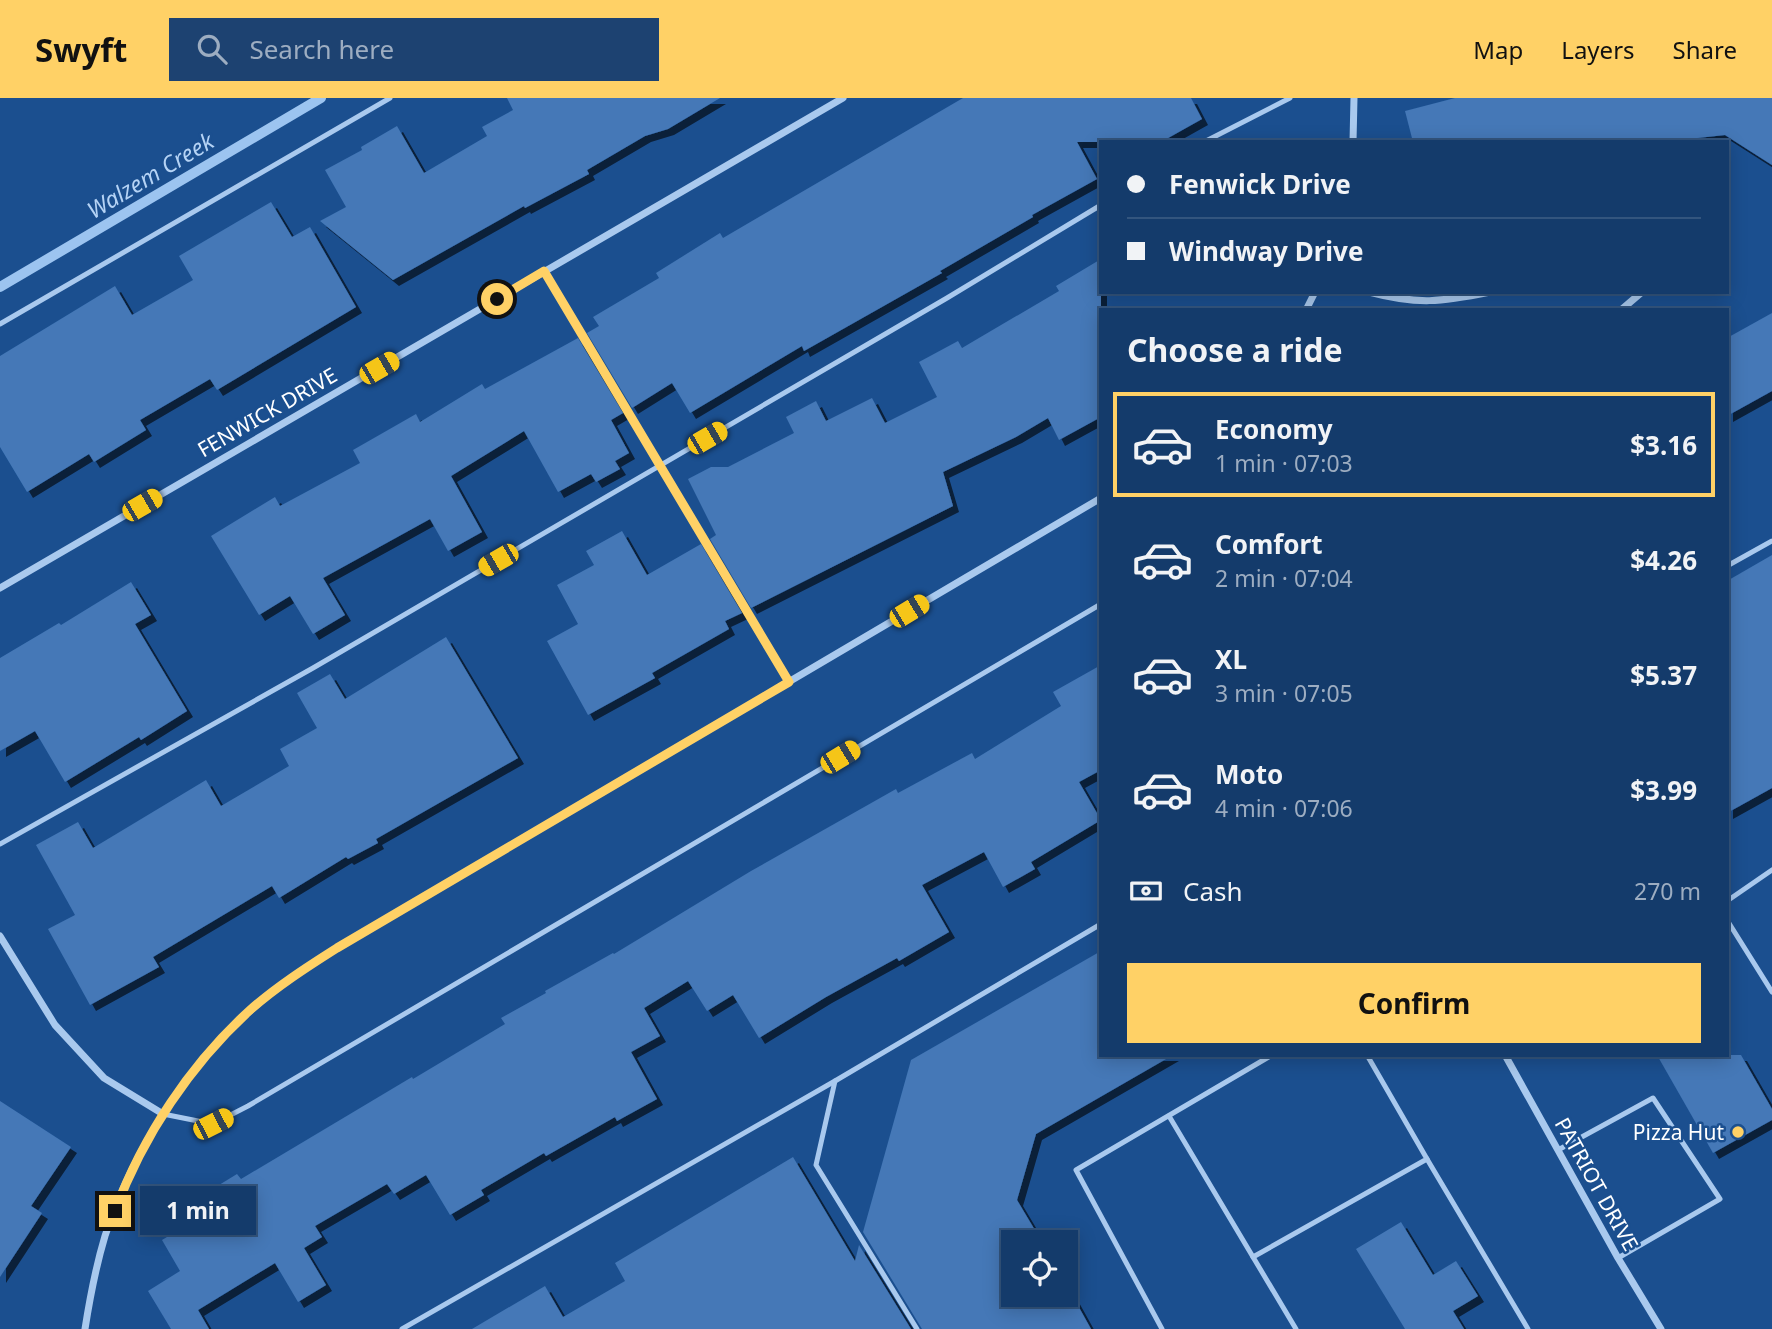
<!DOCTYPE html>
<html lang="en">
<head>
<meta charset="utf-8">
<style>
  :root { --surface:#143b6b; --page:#1d4271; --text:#f1f3f6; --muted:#9dadc1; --line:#33557e; --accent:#ffd166 }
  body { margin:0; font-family:"Noto Sans",sans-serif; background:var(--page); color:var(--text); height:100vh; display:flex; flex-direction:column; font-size:26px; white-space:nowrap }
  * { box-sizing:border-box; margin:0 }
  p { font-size:23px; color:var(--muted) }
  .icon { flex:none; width:38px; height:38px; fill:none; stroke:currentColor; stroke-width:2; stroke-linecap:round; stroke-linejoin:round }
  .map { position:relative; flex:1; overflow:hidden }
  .details { position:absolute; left:1099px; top:210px; width:630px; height:749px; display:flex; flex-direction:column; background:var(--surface); border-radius:0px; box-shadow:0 4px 18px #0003,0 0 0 2px var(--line) }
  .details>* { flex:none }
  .top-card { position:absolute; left:1099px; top:42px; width:630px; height:154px; border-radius:0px; box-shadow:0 4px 18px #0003,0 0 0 2px var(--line); display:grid; align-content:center; height:154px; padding:0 28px; background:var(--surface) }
  .controls { position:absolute; left:1001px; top:1132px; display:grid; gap:14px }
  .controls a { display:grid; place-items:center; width:77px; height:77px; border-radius:0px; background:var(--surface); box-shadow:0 4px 18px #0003,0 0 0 2px var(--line); font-size:35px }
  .end { position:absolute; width:32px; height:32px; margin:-16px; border:9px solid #ffd166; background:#111; box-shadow:0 0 0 4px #111 }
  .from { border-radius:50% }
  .bubble { position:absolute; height:49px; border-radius:0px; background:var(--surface); box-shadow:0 4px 18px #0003,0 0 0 2px var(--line); font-size:23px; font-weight:700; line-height:49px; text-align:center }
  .car { position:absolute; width:21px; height:42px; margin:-21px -10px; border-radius:9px; box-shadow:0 0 5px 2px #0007; background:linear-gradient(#f5c518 24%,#345 0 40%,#f5c518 0 76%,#345 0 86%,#f5c518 0) }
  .top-card b { display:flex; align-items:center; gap:24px; height:66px; font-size:26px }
  .top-card b+b { border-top:2px solid var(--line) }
  .top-card i { width:18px; height:18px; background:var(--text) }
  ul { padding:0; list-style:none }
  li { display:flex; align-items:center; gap:21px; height:105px; margin:0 14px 10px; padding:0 14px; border:4px solid transparent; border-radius:0px }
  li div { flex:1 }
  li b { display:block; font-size:26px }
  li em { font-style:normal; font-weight:700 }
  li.on { border-color:var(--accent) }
  li>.icon { width:63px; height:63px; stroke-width:1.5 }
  h2 { padding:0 28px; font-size:32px; line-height:84px }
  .pay { display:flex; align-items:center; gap:18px; height:77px; padding:0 28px; font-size:26px }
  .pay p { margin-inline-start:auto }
  .cta { display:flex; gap:14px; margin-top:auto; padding:14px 28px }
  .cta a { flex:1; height:80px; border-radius:0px; background:var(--accent); color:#111; font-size:28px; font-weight:700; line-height:80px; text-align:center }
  header { display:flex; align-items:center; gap:42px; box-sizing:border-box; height:98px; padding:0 35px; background:var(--accent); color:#111 }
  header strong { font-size:33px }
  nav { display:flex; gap:38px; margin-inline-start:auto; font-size:24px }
  .search { width:490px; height:63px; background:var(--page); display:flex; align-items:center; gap:18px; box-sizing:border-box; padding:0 24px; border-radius:0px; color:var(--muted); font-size:26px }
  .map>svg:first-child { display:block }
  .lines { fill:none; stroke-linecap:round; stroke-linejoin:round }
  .stream { stroke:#9cc4f0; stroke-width:10 }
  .building { fill:#4478b7; filter:url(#shadow) }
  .lane { stroke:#a9c9ee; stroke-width:5 }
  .street { stroke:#a9c9ee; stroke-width:7 }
  .route { stroke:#ffd166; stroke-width:9 }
  .poi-dot { fill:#ffd166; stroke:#1b4f8f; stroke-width:2.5 }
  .labels { text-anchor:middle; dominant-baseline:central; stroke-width:5; stroke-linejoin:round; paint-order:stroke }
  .street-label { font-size:21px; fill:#fff; stroke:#1b4f8f }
  .poi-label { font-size:21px; fill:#fff; stroke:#1b4f8f; text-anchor:end }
  .water-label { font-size:23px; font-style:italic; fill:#b5d3f5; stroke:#1b4f8f }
</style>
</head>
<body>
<header>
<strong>Swyft</strong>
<div class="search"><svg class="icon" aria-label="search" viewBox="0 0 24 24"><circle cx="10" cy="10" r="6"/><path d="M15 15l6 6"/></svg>Search here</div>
<nav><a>Map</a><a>Layers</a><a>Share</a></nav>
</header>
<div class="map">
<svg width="1772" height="1231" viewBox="0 0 1772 1231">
  <defs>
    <filter id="shadow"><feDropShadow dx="6" dy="6" stdDeviation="0" flood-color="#0009"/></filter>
  </defs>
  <rect width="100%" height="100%" fill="#1b4f8f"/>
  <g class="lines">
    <!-- stream -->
    <path class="stream" d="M 0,189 L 321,0"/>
  </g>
  <!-- building -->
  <g class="building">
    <path d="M 507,0 L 720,0 L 668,31 L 645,38 L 587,72 L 589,76 L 525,110 L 524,108 L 393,182 L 320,123 L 346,109 L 325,72 L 362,52 L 361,49 L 397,28 L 424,75 L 487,38 L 482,29 L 513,12 Z"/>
    <path d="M 963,0 L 1191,0 L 1202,21 L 1161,44 L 1077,44 L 1097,81 L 1032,117 L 1033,119 L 940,173 L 942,175 L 804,253 L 802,248 L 690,315 L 672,285 L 632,310 L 587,235 L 599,228 L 593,219 L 659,180 L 656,175 L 720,135 L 723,140 Z"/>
    <path d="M 1455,0 L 1772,0 L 1772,67 L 1725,37 L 1661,44 L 1413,44 L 1405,13 Z"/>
    <path d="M 271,104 L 292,139 L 310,129 L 356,209 L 217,292 L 210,281 L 140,322 L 146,332 L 94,364 L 89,356 L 27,394 L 0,349 L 0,258 L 115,188 L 132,217 L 193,182 L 179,158 Z"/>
    <path d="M 1101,161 L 1101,319 L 1059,342 L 1048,320 L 1016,339 L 943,374 L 953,408 L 751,510 L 710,441 L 716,437 L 688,381 L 711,369 L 728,369 L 794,335 L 786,319 L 816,303 L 826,323 L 872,300 L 885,325 L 937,299 L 919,264 L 958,243 L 962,250 L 1059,193 L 1056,188 Z"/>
    <path d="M 1772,215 L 1772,293 L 1727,318 L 1727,240 Z"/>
    <path d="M 578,240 L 623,315 L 611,322 L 629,355 L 615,363 L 620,371 L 596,384 L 591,376 L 558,394 L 524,333 L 451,378 L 482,434 L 448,453 L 430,421 L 323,480 L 345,517 L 313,536 L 290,498 L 259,517 L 211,438 L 275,399 L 280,408 L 360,365 L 353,352 L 416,316 L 420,324 L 482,286 L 485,291 Z"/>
    <path d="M 622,433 L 647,477 L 701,446 L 742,515 L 725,523 L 729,531 L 652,575 L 655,580 L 588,617 L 547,543 L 578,526 L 557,487 L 594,467 L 586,453 Z"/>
    <path d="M 1772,457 L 1772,690 L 1727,715 L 1727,483 Z"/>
    <path d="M 131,484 L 151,517 L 135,526 L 187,613 L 141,642 L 139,639 L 65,684 L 35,633 L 0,653 L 0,560 L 59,525 L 61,527 Z"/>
    <path d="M 446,539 L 518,660 L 376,741 L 378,745 L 348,761 L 346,759 L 279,800 L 272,788 L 153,859 L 159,869 L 90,907 L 48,831 L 75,817 L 36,747 L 78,724 L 93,750 L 206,682 L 221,708 L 289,668 L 280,651 L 317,630 L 297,595 L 330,576 L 345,601 Z"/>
    <path d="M 1101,567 L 1101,672 L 1079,684 L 1101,722 L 1031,764 L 1035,771 L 1003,789 L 984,754 L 922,787 L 949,834 L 899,863 L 897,860 L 826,899 L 759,940 L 733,897 L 707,913 L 688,883 L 644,910 L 660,938 L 631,954 L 657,1001 L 617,1023 L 615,1019 L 546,1058 L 544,1055 L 481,1092 L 484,1097 L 450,1117 L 426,1077 L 394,1096 L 387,1086 L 315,1128 L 322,1139 L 304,1150 L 326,1187 L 298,1204 L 275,1165 L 198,1212 L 209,1231 L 171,1231 L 148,1193 L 180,1173 L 162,1142 L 215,1110 L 206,1095 L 237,1076 L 241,1081 L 412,979 L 413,981 L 505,926 L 501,920 L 546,895 L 545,893 L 613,855 L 614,856 L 751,773 L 896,691 L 898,695 L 972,655 L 975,661 L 1061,608 L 1053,594 Z"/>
    <path d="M 1101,853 L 1101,957 L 1173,957 L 1036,1036 L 1017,1102 L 1042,1144 L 1013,1144 L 1013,1197 L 1066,1197 L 1066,1186 L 1091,1231 L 922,1231 L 863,1134 L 911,962 Z"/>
    <path d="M 1657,957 L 1741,957 L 1772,1011 L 1772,1022 L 1713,1055 Z"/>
    <path d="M 0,1003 L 71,1049 L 31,1108 L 42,1115 L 0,1179 Z"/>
    <path d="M 793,1059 L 855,1163 L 859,1147 L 911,1231 L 472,1231 L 545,1188 L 563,1219 L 625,1183 L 615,1165 Z"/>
    <path d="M 1401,1124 L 1433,1177 L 1456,1163 L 1478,1198 L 1453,1213 L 1464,1231 L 1405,1231 L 1356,1151 Z"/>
  </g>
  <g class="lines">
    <!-- lane -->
    <g class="lane">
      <path d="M 1204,44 L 1290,0"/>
      <path d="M 544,173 L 789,584"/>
      <path d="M 0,226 L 390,0"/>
      <path d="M 1727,468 L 1772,443"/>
      <path d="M 0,746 L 313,570 L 947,200 L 1101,107"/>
      <path d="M 1727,803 L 1772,772"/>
      <path d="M 1727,822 L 1772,894"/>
      <path d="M 163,1016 L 213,1026 L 248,1008 L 1101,506"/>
      <path d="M 1169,1018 L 1253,1159"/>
      <path d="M 1558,1052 L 1653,1000 L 1720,1101 L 1618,1160"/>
      <path d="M 1427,1061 L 1528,1231"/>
      <path d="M 402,1231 L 835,983"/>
      <path d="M 917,1231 L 816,1067 L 835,983 L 1101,826"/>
      <path d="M 1162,1231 L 1076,1072 L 1272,957"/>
      <path d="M 1296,1231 L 1253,1159 L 1427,1061 L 1367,957"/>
    </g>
    <!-- street -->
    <g class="street">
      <path d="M 1353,44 L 1354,0"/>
      <path d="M 1369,194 C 1418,207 1441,204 1490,194"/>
      <path d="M 1306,212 L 1315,194"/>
      <path d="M 1621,212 L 1642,194"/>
      <path d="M 0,490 L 843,0"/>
      <path d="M 0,838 L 55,927 L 104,980 L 163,1016"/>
      <path d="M 1505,957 L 1618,1160 L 1661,1231"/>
      <path d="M 85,1231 C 90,1199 96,1168 105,1138 C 132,1055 186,969 251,912 C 277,888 307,869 337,850 L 1101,400"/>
    </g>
  </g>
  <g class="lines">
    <!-- route -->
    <path class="route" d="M 115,1113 C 143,1038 190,967 249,913 C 276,889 307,869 337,850 L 789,584 L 544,173 L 497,201"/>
  </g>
  <!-- markers -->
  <circle class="poi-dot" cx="1738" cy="1034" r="7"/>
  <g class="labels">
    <!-- street labels -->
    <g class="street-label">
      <text transform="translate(267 314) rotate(-30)">FENWICK DRIVE</text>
      <text transform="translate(1597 1086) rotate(61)">PATRIOT DRIVE</text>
    </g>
    <!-- poi labels -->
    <g class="poi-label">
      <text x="1724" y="1034">Pizza Hut</text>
    </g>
    <!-- water labels -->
    <g class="water-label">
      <text transform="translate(150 77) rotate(-31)">Walzem Creek</text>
    </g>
  </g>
</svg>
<div class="controls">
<a><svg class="icon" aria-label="locate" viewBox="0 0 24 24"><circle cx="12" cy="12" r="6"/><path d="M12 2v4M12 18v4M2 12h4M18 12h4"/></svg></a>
</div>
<i class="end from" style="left:497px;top:201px"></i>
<i class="end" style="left:115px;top:1113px"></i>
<div class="bubble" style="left:140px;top:1088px;width:116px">1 min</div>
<i class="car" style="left:379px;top:270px;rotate:60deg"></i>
<i class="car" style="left:707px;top:340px;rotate:60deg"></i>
<i class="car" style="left:142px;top:407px;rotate:60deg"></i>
<i class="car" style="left:498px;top:462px;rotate:240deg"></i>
<i class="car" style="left:909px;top:513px;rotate:59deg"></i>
<i class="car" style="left:840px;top:659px;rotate:59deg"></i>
<i class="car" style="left:213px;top:1026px;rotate:63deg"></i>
<div class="top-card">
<b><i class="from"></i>Fenwick Drive</b>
<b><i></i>Windway Drive</b>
</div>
<section class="details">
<h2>Choose a ride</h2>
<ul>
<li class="on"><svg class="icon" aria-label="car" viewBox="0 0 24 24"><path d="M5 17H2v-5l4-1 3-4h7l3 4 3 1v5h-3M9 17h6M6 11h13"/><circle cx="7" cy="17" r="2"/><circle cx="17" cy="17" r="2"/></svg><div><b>Economy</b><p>1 min · 07:03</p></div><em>$3.16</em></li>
<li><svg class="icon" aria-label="car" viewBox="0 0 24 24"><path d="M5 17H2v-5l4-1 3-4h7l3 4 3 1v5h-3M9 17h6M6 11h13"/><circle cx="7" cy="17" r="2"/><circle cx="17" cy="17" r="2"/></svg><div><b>Comfort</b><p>2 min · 07:04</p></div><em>$4.26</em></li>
<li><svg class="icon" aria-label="car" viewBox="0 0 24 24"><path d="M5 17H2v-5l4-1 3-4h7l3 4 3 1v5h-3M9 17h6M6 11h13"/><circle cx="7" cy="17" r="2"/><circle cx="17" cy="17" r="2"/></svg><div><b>XL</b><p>3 min · 07:05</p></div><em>$5.37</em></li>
<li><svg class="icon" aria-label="car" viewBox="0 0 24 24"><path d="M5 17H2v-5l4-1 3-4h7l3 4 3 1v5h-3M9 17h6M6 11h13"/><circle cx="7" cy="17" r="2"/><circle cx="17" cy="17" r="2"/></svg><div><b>Moto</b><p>4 min · 07:06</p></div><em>$3.99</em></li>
</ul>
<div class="pay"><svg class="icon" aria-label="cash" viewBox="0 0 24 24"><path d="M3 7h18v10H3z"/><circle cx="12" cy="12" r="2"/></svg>Cash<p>270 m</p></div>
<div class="cta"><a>Confirm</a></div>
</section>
</div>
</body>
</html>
